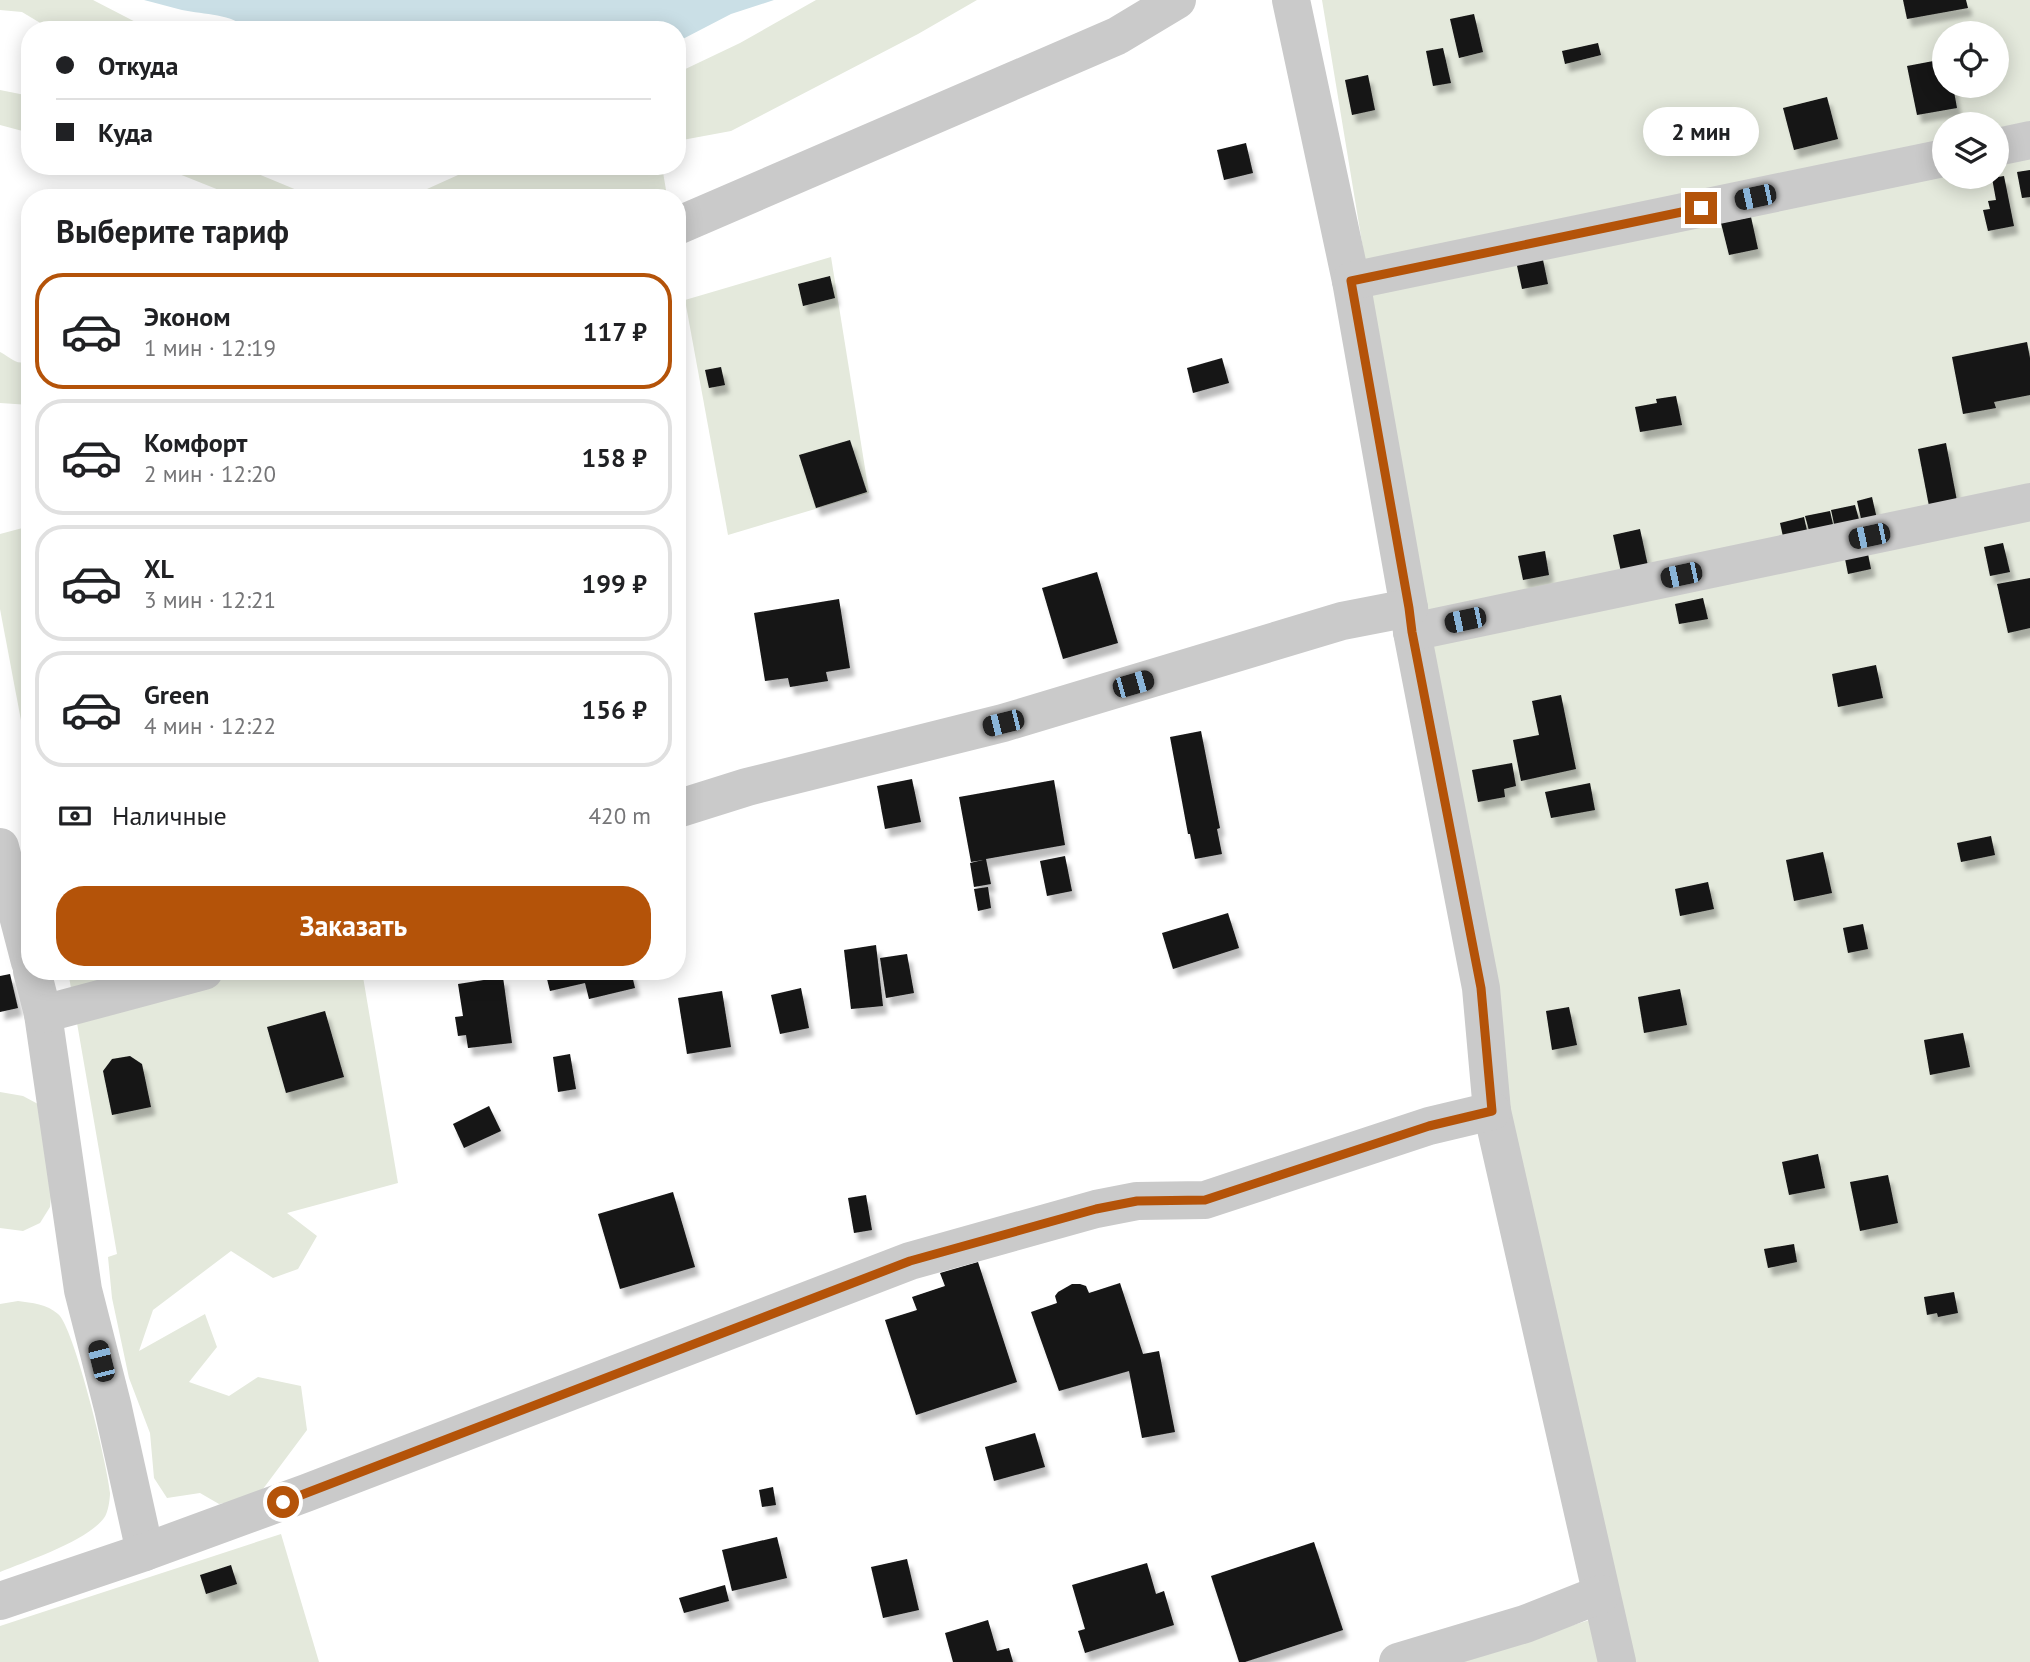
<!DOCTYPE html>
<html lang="ru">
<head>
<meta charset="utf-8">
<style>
  :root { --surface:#fff; --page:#f6f6f6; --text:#202124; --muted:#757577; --line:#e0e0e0; --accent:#b45309 }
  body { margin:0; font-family:"PT Sans",sans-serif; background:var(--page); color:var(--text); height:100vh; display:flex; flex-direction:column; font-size:26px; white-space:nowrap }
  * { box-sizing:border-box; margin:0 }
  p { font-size:23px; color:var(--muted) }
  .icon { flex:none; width:38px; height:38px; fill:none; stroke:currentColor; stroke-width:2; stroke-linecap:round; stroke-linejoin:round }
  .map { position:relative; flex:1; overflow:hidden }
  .panel { position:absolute; left:21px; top:189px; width:665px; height:791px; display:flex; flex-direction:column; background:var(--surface); border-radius:28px; box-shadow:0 4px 18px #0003 }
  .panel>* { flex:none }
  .guide { position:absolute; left:21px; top:21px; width:665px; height:154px; border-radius:28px; box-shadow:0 4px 18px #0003; display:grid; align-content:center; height:154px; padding:0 35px; background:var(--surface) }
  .tools { position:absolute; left:1932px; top:21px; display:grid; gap:14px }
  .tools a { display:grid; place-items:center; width:77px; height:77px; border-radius:50%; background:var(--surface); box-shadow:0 4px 18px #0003; font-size:35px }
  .end { position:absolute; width:32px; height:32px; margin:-16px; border:9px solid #b45309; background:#fff; box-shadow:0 0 0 4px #fff }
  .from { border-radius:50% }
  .bubble { position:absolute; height:49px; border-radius:24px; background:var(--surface); box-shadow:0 4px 18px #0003; font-size:23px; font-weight:700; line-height:49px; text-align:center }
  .car { position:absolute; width:21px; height:42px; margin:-21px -10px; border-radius:9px; box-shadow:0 0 5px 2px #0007; background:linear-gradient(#222 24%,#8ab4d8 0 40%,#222 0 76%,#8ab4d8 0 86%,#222 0) }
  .guide b { display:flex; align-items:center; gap:24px; height:66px; font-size:26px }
  .guide b+b { border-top:2px solid var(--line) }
  .guide i { width:18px; height:18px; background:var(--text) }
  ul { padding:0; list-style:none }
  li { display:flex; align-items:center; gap:21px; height:116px; margin:0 14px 10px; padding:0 21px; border:4px solid var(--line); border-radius:28px }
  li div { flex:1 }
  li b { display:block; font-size:26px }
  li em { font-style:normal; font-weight:700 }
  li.selected { border-color:var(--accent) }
  li>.icon { width:63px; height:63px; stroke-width:1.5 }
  h2 { padding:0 35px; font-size:32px; line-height:84px }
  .pay { display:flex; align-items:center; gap:18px; height:77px; padding:0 35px; font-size:26px }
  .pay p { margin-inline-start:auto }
  .button { display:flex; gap:14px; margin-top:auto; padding:14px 35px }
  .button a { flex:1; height:80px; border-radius:28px; background:var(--accent); color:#fff; font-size:28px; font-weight:700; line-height:80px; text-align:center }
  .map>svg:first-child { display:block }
  .green { fill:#e4e9dc; fill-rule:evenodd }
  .water { fill:#cadfe6 }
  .building { fill:#141414; filter:url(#shadow) }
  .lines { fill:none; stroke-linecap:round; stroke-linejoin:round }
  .minor { stroke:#cacaca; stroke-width:38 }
  .route { stroke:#b45309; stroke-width:9 }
</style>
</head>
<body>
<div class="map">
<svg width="2030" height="1662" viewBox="0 0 2030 1662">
  <defs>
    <filter id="shadow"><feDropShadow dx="4.5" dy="8" stdDeviation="2" flood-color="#0004"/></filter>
  </defs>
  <rect width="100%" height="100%" fill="#fff"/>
  <!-- green -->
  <g class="green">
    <path d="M 0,0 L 93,0 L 151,30 L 52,30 L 22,12 L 0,10 Z"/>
    <path d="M 816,0 L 977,0 L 918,34 L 731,131 L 677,141 L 677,73 L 740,43 Z"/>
    <path d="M 1322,0 L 2030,0 L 2030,1662 L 1454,1662 L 1596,1618 L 1543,1340 ZM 1944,33 L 1997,33 L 1997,86 L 1944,86 ZM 1944,124 L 1997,124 L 1997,177 L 1944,177 Z"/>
    <path d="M 0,90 L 30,96 L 30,133 L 0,125 Z"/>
    <path d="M 159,166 L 239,166 L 316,198 L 239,198 Z"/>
    <path d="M 478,166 L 662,166 L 666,190 L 662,198 L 607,198 L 605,196 L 599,198 L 394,198 L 427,189 Z"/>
    <path d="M 831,257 L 869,493 L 728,535 L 685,300 Z"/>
    <path d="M 0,352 C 11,357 17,368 30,359 L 30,405 L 0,403 Z"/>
    <path d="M 30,526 L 30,768 L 0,609 L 0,534 Z"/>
    <path d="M 68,971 L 362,971 L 398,1183 L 287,1213 L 317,1236 L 298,1269 L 273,1278 L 231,1251 L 153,1310 L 139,1351 L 205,1314 L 217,1347 L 189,1382 L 229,1396 L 258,1377 L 301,1386 L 307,1430 L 257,1497 L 219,1504 L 200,1493 L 167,1498 L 154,1478 L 150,1433 L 129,1378 L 112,1298 L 108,1257 L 117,1254 Z"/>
    <path d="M 0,1092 L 23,1096 L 38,1104 L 55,1155 L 50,1207 L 40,1223 L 23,1231 L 0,1228 Z"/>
    <path d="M 18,1301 C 32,1303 47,1304 58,1314 C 74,1327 108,1467 110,1493 C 110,1499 108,1513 104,1518 C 87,1541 27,1561 0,1572 L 0,1304 Z"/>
    <path d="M 281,1534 L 319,1662 L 0,1662 L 0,1626 Z"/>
  </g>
  <!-- water -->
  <path class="water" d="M 144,0 L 774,0 L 731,14 L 677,42 L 677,30 L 250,30 C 231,13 205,15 182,10 C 169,7 157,3 144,0 Z"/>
  <!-- building -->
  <g class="building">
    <path d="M 1903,0 L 1966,0 L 1968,8 L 1907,19 Z"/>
    <path d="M 1474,14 L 1483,52 L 1459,58 L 1450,19 Z"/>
    <path d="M 1598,43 L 1601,55 L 1565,64 L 1562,51 Z"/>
    <path d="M 1443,48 L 1451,83 L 1433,86 L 1426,51 Z"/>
    <path d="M 1944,59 L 1944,86 L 1953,86 L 1957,108 L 1917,115 L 1907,66 Z"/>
    <path d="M 1368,75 L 1375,110 L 1352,115 L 1345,80 Z"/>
    <path d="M 1827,97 L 1838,139 L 1794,150 L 1783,108 Z"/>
    <path d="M 1246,143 L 1253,173 L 1224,180 L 1217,150 Z"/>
    <path d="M 2030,170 L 2030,197 L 2022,198 L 2017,172 Z"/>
    <path d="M 2004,176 L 2014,226 L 1988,231 L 1983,210 L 1990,209 L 1988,201 L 1996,200 L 1992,178 Z"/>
    <path d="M 1751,217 L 1758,249 L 1729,255 L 1721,223 Z"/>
    <path d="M 1542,255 L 1548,284 L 1522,289 L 1516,261 Z"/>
    <path d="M 830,276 L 835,298 L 803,306 L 798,284 Z"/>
    <path d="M 2027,342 L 2030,358 L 2030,395 L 1994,402 L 1996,408 L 1963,414 L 1952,357 Z"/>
    <path d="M 1222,358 L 1229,383 L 1193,393 L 1187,368 Z"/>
    <path d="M 721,367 L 725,385 L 709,388 L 705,370 Z"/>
    <path d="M 1676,396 L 1682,425 L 1640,432 L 1635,407 L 1657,403 L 1656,399 Z"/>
    <path d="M 850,440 L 867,492 L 816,508 L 799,455 Z"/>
    <path d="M 1946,443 L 1957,501 L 1929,506 L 1918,449 Z"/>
    <path d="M 1872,497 L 1877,519 L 1862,523 L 1857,501 Z"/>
    <path d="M 1855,505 L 1860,523 L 1835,528 L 1831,510 Z"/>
    <path d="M 1830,511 L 1834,529 L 1810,534 L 1805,516 Z"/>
    <path d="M 1804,517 L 1808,535 L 1784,541 L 1780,523 Z"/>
    <path d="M 1640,529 L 1648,566 L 1621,572 L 1613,535 Z"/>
    <path d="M 2003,543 L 2010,572 L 1990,576 L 1984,547 Z"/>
    <path d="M 1545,551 L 1549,575 L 1523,580 L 1518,556 Z"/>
    <path d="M 1868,554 L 1871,569 L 1848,574 L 1845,559 Z"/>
    <path d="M 1097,572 L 1118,643 L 1063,659 L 1042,588 Z"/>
    <path d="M 2030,578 L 2030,628 L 2008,633 L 1997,584 Z"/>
    <path d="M 1703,598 L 1708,619 L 1679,624 L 1675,604 Z"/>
    <path d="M 839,599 L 850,668 L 826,672 L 828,681 L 790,687 L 788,678 L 765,681 L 754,613 Z"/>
    <path d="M 1876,665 L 1883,698 L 1838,707 L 1832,674 Z"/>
    <path d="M 1561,695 L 1576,769 L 1521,781 L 1513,740 L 1539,735 L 1532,701 Z"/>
    <path d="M 1201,731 L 1220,828 L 1217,829 L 1222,854 L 1195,859 L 1190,834 L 1188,834 L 1170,737 Z"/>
    <path d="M 1512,763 L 1516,786 L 1504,789 L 1505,797 L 1478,802 L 1472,770 Z"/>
    <path d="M 912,779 L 921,822 L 885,829 L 877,786 Z"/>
    <path d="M 1054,780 L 1065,845 L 986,859 L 991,884 L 974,887 L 970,863 L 983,860 L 971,862 L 959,797 Z"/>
    <path d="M 1590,783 L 1595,810 L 1551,818 L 1545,792 Z"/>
    <path d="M 1991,836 L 1995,855 L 1961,862 L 1957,843 Z"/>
    <path d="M 1823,852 L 1832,893 L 1794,901 L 1786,860 Z"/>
    <path d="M 1065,856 L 1072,891 L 1047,896 L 1040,861 Z"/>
    <path d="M 1708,882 L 1714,909 L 1680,916 L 1675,889 Z"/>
    <path d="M 988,887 L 991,908 L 978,911 L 974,889 Z"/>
    <path d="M 1228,913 L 1239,948 L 1173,969 L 1162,933 Z"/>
    <path d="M 1863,924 L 1868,949 L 1848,953 L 1843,928 Z"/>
    <path d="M 876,945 L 883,1006 L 851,1009 L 844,950 Z"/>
    <path d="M 907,954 L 914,993 L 886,998 L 880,958 Z"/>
    <path d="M 545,971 L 631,971 L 635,988 L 589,999 L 585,983 L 550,991 Z"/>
    <path d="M 10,974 L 18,1008 L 0,1012 L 0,976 Z"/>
    <path d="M 503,977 L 512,1043 L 468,1048 L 466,1035 L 458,1036 L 455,1017 L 463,1016 L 458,984 Z"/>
    <path d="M 801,988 L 809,1028 L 780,1034 L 771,995 Z"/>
    <path d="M 1680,989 L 1687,1025 L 1644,1033 L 1638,997 Z"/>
    <path d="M 722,991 L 731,1047 L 687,1054 L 678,998 Z"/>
    <path d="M 1569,1007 L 1577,1045 L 1552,1050 L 1546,1011 Z"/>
    <path d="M 325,1011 L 344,1077 L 286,1093 L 267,1027 Z"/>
    <path d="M 1963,1033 L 1970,1067 L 1930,1075 L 1924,1040 Z"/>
    <path d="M 570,1054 L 576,1089 L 558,1092 L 553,1057 Z"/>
    <path d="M 130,1056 L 142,1064 L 151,1107 L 112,1115 L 103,1071 L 112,1059 Z"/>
    <path d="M 489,1106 L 501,1131 L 464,1148 L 453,1124 Z"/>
    <path d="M 1818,1154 L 1825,1188 L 1789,1195 L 1782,1162 Z"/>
    <path d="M 1888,1175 L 1898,1223 L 1860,1231 L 1850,1182 Z"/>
    <path d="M 673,1192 L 695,1267 L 620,1289 L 598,1214 Z"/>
    <path d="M 866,1195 L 872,1230 L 854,1233 L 848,1198 Z"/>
    <path d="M 1794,1244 L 1797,1262 L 1768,1268 L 1764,1249 Z"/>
    <path d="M 978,1262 L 1017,1382 L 916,1415 L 885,1320 L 917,1310 L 912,1297 L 945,1286 L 940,1273 Z"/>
    <path d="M 1120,1283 L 1143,1354 L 1159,1351 L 1175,1432 L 1142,1438 L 1129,1371 L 1059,1391 L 1031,1312 L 1057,1303 L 1055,1296 L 1058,1292 L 1072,1284 L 1080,1284 L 1086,1286 L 1089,1293 Z"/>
    <path d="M 1954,1292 L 1958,1313 L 1938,1317 L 1937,1313 L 1927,1315 L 1924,1297 Z"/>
    <path d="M 1035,1433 L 1045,1467 L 994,1481 L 985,1447 Z"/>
    <path d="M 773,1487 L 776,1505 L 762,1507 L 759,1490 Z"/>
    <path d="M 777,1537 L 787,1578 L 732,1591 L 722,1550 Z"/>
    <path d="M 1314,1542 L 1343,1630 L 1245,1662 L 1239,1662 L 1211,1576 Z"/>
    <path d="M 907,1559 L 919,1610 L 883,1618 L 871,1567 Z"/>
    <path d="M 1147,1563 L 1156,1594 L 1164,1591 L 1174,1625 L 1085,1653 L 1078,1631 L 1085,1629 L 1072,1585 Z"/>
    <path d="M 231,1565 L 237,1584 L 206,1594 L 200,1575 Z"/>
    <path d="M 725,1585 L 729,1601 L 684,1613 L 679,1598 Z"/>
    <path d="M 988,1620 L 997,1651 L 1009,1648 L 1013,1662 L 953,1662 L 945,1633 Z"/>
  </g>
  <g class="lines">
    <!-- minor -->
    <g class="minor">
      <path d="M 1291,0 L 1351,281 L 1409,608 L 1412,632 L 1481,988 L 1492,1111 L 1617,1662"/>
      <path d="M 1997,147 L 2030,140"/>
      <path d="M 677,226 L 1117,36 L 1177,0"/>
      <path d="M 1351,281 L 1944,158"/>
      <path d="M 1412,632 L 2030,502"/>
      <path d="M 677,809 L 747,787 L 1003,723 L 1342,621 L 1409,608"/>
      <path d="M 0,847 L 30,962"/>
      <path d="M 32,971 L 43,1014 L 83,1290 L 113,1408 L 145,1552"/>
      <path d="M 43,1014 L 204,971"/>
      <path d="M 0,1601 L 145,1552 L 306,1493 L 910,1261 L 1096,1209 L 1137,1201 L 1205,1200 L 1429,1126 L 1492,1111"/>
      <path d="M 1398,1662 L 1525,1624 L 1601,1594"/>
    </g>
  </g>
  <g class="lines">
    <!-- route -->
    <path class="route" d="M 283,1502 L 910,1261 L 1096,1209 L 1137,1201 L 1205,1200 L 1429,1126 L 1492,1111 L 1481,988 L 1412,632 L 1409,608 L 1351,281 L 1701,208"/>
  </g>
</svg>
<div class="tools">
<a><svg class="icon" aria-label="locate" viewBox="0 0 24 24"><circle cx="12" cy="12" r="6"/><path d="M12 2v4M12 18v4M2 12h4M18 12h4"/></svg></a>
<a><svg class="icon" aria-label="layers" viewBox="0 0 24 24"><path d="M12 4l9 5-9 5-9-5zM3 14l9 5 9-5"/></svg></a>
</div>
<i class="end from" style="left:283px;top:1502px"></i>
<i class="end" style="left:1701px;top:208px"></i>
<div class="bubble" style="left:1643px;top:107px;width:116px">2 мин</div>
<i class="car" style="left:1755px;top:197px;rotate:258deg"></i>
<i class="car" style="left:1869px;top:536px;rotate:258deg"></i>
<i class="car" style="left:1681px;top:575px;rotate:258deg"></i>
<i class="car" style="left:1465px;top:620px;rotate:258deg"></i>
<i class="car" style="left:1133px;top:684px;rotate:74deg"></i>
<i class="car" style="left:1003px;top:723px;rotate:256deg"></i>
<i class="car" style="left:101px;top:1361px;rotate:346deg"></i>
<div class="guide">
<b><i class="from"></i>Откуда</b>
<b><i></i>Куда</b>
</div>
<section class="panel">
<h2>Выберите тариф</h2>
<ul>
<li class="selected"><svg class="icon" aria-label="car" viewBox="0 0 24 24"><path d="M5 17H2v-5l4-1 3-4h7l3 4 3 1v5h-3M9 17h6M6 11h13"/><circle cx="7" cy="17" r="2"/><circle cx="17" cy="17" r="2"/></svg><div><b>Эконом</b><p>1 мин · 12:19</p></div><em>117 ₽</em></li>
<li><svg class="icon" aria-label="car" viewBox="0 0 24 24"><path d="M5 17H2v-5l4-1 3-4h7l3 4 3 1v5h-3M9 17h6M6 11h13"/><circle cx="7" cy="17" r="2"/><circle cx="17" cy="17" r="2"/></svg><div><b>Комфорт</b><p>2 мин · 12:20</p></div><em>158 ₽</em></li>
<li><svg class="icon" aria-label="car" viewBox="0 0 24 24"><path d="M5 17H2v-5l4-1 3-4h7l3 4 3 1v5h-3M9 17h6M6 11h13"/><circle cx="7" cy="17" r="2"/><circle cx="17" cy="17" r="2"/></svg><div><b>XL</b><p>3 мин · 12:21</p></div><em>199 ₽</em></li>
<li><svg class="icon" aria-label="car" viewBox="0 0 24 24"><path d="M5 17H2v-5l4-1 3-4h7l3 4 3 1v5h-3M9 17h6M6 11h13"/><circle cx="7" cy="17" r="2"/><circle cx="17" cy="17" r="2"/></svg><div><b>Green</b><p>4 мин · 12:22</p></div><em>156 ₽</em></li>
</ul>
<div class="pay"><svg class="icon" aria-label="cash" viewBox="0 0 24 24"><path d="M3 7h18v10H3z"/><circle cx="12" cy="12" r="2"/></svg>Наличные<p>420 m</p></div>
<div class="button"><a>Заказать</a></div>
</section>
</div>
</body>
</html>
